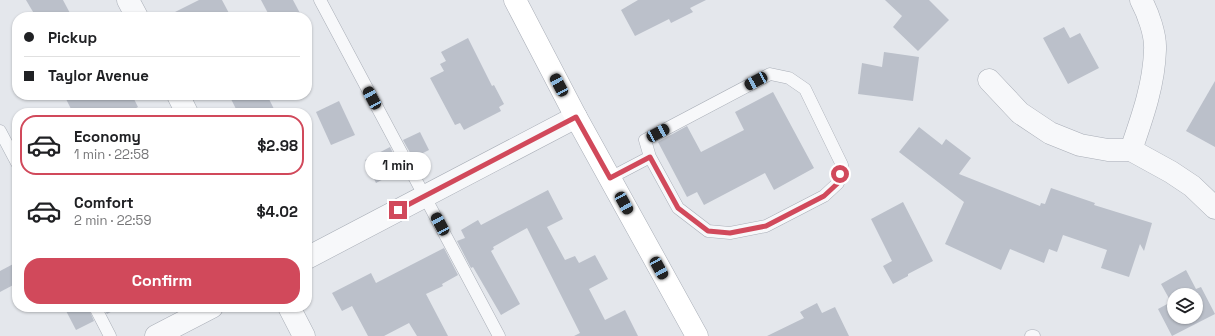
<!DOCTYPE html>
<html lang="en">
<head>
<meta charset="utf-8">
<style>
  :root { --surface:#fff; --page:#f2f2f2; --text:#202124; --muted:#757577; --line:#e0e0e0; --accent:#d1495b }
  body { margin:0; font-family:"Space Grotesk",sans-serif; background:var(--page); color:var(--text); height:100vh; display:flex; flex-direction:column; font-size:15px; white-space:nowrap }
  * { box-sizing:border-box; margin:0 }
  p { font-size:13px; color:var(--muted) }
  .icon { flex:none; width:22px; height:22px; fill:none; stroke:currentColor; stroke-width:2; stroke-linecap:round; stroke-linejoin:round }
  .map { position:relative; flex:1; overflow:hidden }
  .panel { position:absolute; left:12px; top:108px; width:300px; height:204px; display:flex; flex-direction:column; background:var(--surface); border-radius:16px; box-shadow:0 1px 3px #0004 }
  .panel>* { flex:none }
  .top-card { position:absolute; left:12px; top:12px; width:300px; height:88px; border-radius:16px; box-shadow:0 1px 3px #0004; display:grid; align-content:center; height:88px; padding:0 12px; background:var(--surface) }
  .controls { position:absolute; left:1167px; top:288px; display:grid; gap:8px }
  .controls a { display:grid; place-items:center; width:36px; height:36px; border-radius:50%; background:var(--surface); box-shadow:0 1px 3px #0004; font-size:20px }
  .end { position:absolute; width:18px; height:18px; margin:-9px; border:5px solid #d1495b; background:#fff; box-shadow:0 0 0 2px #fff }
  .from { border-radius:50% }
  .bubble { position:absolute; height:28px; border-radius:14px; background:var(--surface); box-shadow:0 1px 3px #0004; font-size:13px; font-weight:700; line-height:28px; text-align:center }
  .car { position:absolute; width:12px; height:24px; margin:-12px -6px; border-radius:5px; box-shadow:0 0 3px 1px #0007; background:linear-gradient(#222 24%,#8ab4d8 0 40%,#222 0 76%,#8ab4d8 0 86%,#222 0) }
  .top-card b { display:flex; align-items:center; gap:14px; height:38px; font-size:15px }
  .top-card b+b { border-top:1px solid var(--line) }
  .top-card i { width:10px; height:10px; background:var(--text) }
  ul { padding:7px 0 0; list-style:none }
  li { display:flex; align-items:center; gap:12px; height:60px; margin:0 8px 6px; padding:0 4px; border:2px solid transparent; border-radius:16px }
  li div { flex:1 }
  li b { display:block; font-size:15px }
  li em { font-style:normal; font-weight:700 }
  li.current { border-color:var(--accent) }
  li>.icon { width:36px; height:36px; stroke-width:1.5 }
  .primary-button { display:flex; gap:8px; margin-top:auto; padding:8px 12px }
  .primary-button a { flex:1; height:46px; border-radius:16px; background:var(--accent); color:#fff; font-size:16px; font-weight:700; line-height:46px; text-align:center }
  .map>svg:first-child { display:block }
  .building { fill:#bbc0ca; fill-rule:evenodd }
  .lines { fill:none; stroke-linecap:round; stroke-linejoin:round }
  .lane-casing { stroke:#a9aeb7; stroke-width:13 }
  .street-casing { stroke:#a9aeb7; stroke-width:23 }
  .secondary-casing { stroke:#a9aeb7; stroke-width:23 }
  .lane { stroke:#f7f8fa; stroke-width:12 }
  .street { stroke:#f7f8fa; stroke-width:22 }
  .secondary { stroke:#fff; stroke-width:22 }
  .route { stroke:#d1495b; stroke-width:5 }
</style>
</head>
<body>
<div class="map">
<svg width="1215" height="336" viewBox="0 0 1215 336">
  <rect width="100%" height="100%" fill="#e4e7ec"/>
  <!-- building -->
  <g class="building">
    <path d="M 26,0 L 63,0 L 72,17 L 36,17 Z"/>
    <path d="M 199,0 L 222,0 L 231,17 L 165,17 Z"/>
    <path d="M 261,0 L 293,0 L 302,17 L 270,17 Z"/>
    <path d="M 638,0 L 706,0 L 690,8 L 693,12 L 671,23 L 669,19 L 635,36 L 621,10 Z"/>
    <path d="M 885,0 L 929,0 L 949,20 L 918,51 L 893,27 L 902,16 Z"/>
    <path d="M 1064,27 L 1070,38 L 1080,33 L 1099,68 L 1068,84 L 1043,38 Z"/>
    <path d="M 468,38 L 492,86 L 494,85 L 504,104 L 499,107 L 501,111 L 464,130 L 460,123 L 455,125 L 430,78 L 444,71 L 440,64 L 446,61 L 441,52 Z"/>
    <path d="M 884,52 L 919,57 L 913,101 L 858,94 L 862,63 L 882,67 Z"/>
    <path d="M 1215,81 L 1215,147 L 1186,131 Z"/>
    <path d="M 773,92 L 814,168 L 774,190 L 765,173 L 704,205 L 697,192 L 687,197 L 658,142 L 687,126 L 701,152 L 744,130 L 735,112 Z"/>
    <path d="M 64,95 L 132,95 L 138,107 L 127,113 L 73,113 Z"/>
    <path d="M 229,95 L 267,95 L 276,113 L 238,113 Z"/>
    <path d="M 339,101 L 355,135 L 331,145 L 316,112 Z"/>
    <path d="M 919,127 L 942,145 L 946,139 L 971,158 L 959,174 L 1040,206 L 1041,203 L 1045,204 L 1051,188 L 1095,203 L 1094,205 L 1152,223 L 1144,251 L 1140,244 L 1129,277 L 1101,268 L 1107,250 L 1063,235 L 1057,252 L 1049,249 L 1044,263 L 1010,249 L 1001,270 L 945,244 L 964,202 L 899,152 Z"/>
    <path d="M 420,132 L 429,150 L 413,158 L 403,140 Z"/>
    <path d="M 390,147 L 399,165 L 395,167 L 397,172 L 376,183 L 365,160 Z"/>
    <path d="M 548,190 L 563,219 L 547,227 L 565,260 L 575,256 L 579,263 L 595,255 L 608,279 L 589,289 L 605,320 L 625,310 L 638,336 L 574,336 L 580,333 L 527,228 L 493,247 L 494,249 L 491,251 L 520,304 L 501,315 L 473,267 L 471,268 L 457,241 L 465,238 L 461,230 L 478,220 L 481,225 Z"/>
    <path d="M 903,202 L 933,261 L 908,274 L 908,276 L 893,284 L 883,266 L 892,261 L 871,219 Z"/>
    <path d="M 444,248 L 458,275 L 442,284 L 443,286 L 426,294 L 448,336 L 417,336 L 409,323 L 384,336 L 368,336 L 352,306 L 342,311 L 332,293 L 371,273 L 376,283 Z"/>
    <path d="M 17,262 L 17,283 L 0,292 L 0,271 Z"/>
    <path d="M 1186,270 L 1196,289 L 1201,287 L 1215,314 L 1172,336 L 1158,309 L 1171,302 L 1161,284 ZM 1174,295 L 1196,295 L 1196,317 L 1174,317 Z"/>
    <path d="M 817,303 L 822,313 L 835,307 L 849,336 L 767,336 L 804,318 L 800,312 Z"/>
    <path d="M 64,307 L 88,307 L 94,321 L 76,330 Z"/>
    <path d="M 103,307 L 120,307 L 107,314 Z"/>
  </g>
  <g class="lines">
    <!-- lane casing -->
    <g class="lane-casing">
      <g id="lane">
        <path d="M 320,0 L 499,336"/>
        <path d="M 0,131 L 17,163"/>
        <path d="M 610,178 L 650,157 L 678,208 L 708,231 L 730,233 L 766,226 L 824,196 L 838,183 L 842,165 L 805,89 L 789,78 L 770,74 L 645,140 L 650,157"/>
        <path d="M 95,307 L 110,336"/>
        <path d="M 1031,336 L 1034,336"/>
      </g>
    </g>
    <!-- street casing -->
    <g class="street-casing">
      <g id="street">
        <path d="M 128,0 L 137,17"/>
        <path d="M 989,80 L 1020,113 L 1050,133 L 1080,145 L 1108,150 L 1131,150 L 1171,172 L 1192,186 L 1215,208"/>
        <path d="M 178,95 L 187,113"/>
        <path d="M 1131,150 C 1142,118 1154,85 1155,50 C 1156,35 1148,13 1141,0"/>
        <path d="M 307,258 L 576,117"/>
        <path d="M 289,307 L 304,336"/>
        <path d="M 156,336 L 212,307"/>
      </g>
    </g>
    <!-- secondary casing -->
    <g class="secondary-casing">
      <path id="secondary" d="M 515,0 L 576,117 L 697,336"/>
    </g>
    <!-- lane -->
    <use href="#lane" class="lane"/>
    <!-- street -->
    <use href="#street" class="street"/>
    <!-- secondary -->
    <use href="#secondary" class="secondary"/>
  </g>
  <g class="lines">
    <!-- route -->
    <path class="route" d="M 398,210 L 576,117 L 610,178 L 650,157 L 678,208 L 708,231 L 730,233 L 766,226 L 824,196 L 838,183 L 840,174"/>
  </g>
</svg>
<div class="controls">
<a><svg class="icon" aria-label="layers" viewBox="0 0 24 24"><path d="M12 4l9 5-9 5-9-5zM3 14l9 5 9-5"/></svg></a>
</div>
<i class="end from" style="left:840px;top:174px"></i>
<i class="end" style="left:398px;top:210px"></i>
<div class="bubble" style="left:365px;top:152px;width:66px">1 min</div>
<i class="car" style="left:756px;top:81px;rotate:242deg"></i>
<i class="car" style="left:559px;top:85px;rotate:332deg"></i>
<i class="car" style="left:372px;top:98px;rotate:332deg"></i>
<i class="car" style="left:658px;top:133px;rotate:62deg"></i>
<i class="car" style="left:624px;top:203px;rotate:151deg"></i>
<i class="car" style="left:440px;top:224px;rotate:332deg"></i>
<i class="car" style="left:659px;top:268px;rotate:151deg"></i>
<div class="top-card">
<b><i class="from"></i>Pickup</b>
<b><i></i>Taylor Avenue</b>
</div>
<section class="panel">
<ul>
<li class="current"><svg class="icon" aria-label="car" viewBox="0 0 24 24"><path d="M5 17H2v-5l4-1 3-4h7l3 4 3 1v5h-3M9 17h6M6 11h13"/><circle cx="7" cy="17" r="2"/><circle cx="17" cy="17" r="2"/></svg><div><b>Economy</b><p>1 min · 22:58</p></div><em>$2.98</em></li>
<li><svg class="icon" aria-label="car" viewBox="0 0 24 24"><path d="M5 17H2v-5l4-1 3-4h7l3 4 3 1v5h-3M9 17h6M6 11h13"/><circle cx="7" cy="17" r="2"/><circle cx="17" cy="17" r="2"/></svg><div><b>Comfort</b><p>2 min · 22:59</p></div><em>$4.02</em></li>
</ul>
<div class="primary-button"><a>Confirm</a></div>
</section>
</div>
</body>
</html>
